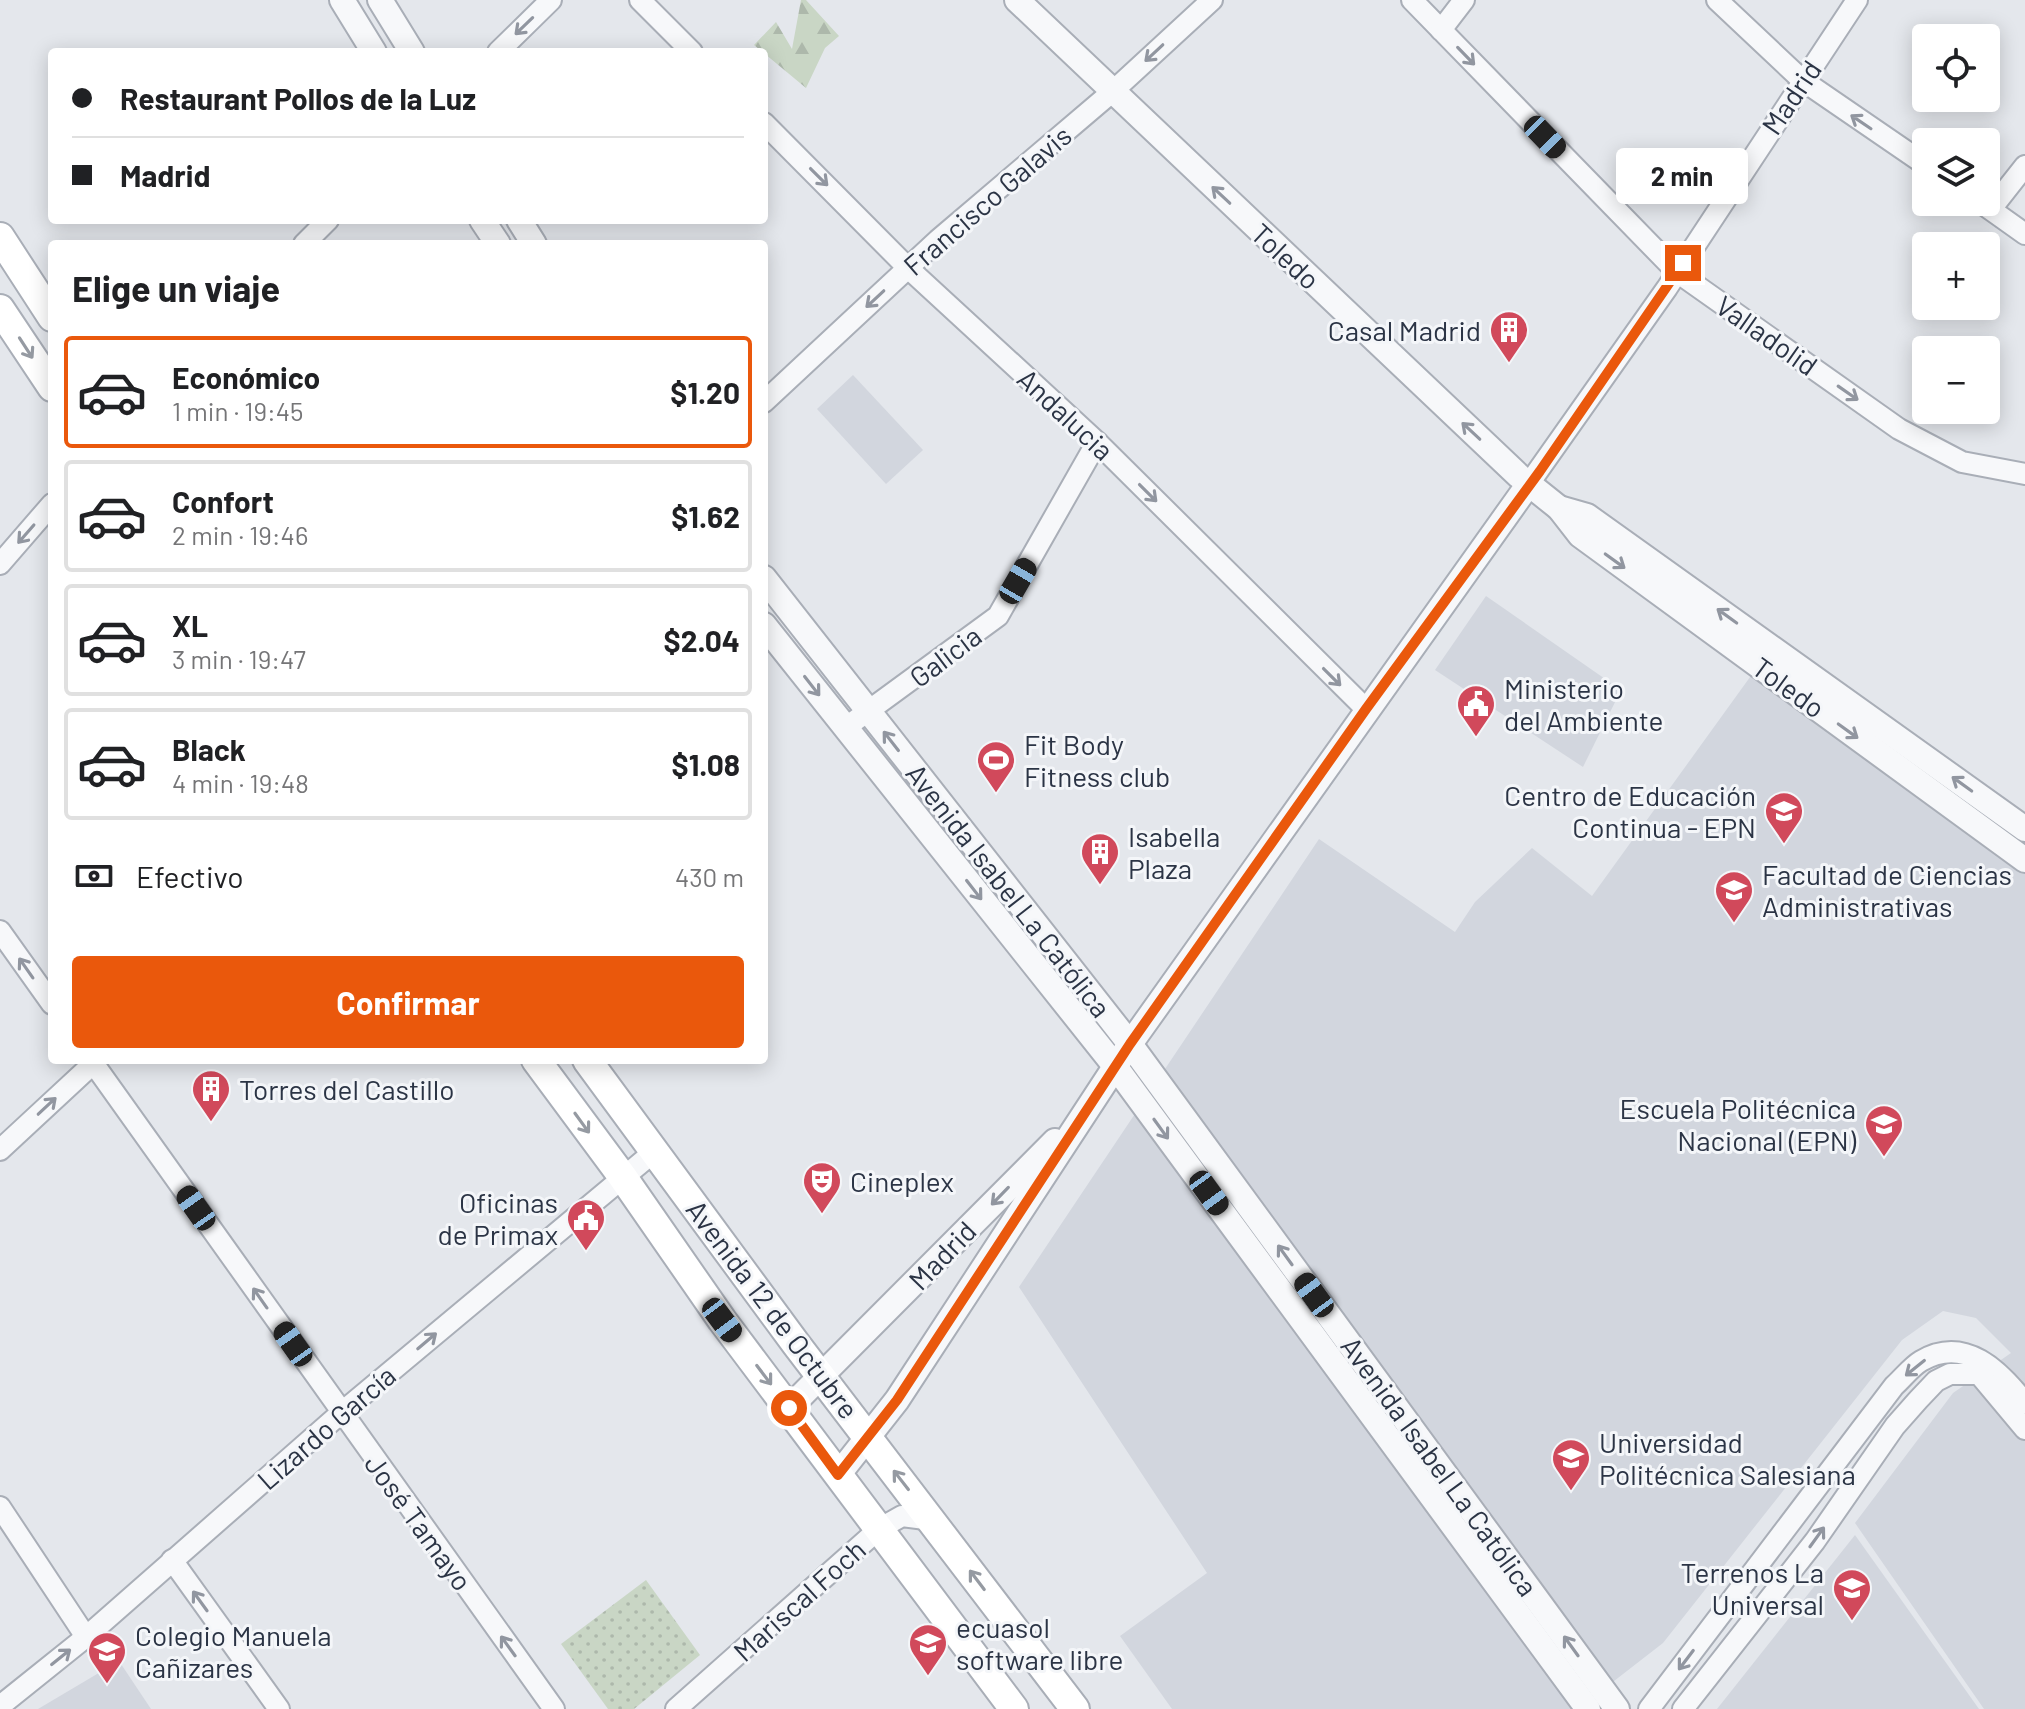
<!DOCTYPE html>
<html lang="es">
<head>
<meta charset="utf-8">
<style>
  :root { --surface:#fff; --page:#f6f6f6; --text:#202124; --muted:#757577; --line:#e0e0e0; --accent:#ea580c }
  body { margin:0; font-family:Barlow,sans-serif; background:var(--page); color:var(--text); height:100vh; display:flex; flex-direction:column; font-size:30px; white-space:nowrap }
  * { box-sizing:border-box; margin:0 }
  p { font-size:26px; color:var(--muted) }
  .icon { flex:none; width:44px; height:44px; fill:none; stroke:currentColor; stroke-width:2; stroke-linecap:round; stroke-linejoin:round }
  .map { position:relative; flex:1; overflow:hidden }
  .side { position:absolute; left:48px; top:240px; width:720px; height:824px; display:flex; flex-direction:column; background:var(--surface); border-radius:8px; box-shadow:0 4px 20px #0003 }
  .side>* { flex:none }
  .top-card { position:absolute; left:48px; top:48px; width:720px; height:176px; border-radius:8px; box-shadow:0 4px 20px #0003; display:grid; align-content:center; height:176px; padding:0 24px; background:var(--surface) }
  .tools { position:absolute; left:1912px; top:24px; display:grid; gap:16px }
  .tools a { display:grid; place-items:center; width:88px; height:88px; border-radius:8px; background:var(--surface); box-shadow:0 4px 20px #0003; font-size:40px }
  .end { position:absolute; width:36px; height:36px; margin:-18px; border:10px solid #ea580c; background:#fff; box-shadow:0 0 0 4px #fff }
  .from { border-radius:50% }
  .bubble { position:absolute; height:56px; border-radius:8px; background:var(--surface); box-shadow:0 4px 20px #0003; font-size:26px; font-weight:700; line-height:56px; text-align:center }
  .car { position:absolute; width:24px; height:48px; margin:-24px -12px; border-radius:10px; box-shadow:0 0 6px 2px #0007; background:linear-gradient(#222 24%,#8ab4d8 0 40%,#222 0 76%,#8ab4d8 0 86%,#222 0) }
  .top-card b { display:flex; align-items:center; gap:28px; height:76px; font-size:30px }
  .top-card b+b { border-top:2px solid var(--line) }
  .top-card i { width:20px; height:20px; background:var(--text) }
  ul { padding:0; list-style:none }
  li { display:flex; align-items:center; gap:24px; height:112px; margin:0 16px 12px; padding:0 8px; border:4px solid var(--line); border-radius:8px }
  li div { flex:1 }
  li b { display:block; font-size:30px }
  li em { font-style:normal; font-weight:700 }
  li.current { border-color:var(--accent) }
  li>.icon { width:72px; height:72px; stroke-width:1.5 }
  h2 { padding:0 24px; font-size:36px; line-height:96px }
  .pay { display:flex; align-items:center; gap:20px; height:88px; padding:0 24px; font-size:30px }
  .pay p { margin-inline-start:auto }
  .cta { display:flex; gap:16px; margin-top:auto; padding:16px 24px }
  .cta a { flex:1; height:92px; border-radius:8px; background:var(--accent); color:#fff; font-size:32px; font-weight:700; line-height:92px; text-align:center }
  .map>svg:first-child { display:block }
  .built { fill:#d2d6de }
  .grass { fill:url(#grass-dots) }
  .forest { fill:url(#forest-firs) }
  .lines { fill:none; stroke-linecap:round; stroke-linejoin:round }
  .minor-casing { stroke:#a9aeb7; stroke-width:24 }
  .tertiary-casing { stroke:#a9aeb7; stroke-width:28 }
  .secondary-casing { stroke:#a9aeb7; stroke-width:32 }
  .minor { stroke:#f7f8fa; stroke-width:20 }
  .tertiary { stroke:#f7f8fa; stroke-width:24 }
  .secondary { stroke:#fff; stroke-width:28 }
  .oneway { stroke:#9196a0 }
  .oneway2 { stroke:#959aa2 }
  .route { stroke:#ea580c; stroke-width:10 }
  .labels { text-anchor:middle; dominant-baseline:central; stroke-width:6; stroke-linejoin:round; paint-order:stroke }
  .street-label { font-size:28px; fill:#2b3445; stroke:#f4f6f9 }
  .poi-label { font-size:28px; fill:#2b3445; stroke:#f4f6f9; text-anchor:start }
</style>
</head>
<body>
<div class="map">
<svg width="2025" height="1709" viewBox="0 0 2025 1709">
  <defs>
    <pattern id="grass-dots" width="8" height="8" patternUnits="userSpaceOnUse" patternTransform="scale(2)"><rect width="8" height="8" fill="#c9d6c5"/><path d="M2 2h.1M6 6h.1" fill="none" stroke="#adb8ab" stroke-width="1.8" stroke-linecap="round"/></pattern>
    <pattern id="forest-firs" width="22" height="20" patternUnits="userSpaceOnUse" patternTransform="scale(2)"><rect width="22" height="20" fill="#c9d6c5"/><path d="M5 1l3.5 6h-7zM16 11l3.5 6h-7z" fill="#adb8ab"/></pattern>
  </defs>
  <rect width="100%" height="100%" fill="#e4e7ec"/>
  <!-- built -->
  <g class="built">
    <path d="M 853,375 L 923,450 L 886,484 L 817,409 Z"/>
    <path d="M 1486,596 L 1621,690 L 1583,767 L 1435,670 Z"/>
    <path d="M 1758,666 L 2025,863 L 2025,1709 L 1984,1709 L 1855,1523 L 1953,1393 L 2011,1353 L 1976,1318 L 1943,1311 L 1902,1340 L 1663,1643 L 1578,1709 L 1172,1709 L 1120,1636 L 1207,1573 L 1019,1287 L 1319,839 L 1455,932 L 1475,902 L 1532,848 L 1592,896 Z"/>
    <path d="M 1855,1535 L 1979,1709 L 1717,1709 Z"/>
    <path d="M 119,1661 L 151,1709 L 38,1709 Z"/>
  </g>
  <!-- grass -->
  <path class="grass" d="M 646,1580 L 700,1655 L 634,1709 L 608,1709 L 561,1644 Z"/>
  <!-- forest -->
  <path class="forest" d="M 801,0 L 806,0 L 839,36 L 825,48 L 806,88 L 754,45 L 776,22 L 792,49 Z"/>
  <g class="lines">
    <!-- minor casing -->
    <g class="minor-casing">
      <g id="minor">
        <path d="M 640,0 L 692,52"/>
        <path d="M 1412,0 L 1677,272 L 1899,429 L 1962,462 L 2025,474"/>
        <path d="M 1717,0 L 1802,80 L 1926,165"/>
        <path d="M 1441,30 L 1464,0"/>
        <path d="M 498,52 L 551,0"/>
        <path d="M 764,123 L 908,268 L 1097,442 L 1366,709"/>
        <path d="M 1980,202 L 2025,234"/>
        <path d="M 1991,209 L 2025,166"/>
        <path d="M 304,244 L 328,220"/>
        <path d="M 764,402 L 938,240 L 1112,92 L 1212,0"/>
        <path d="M 1528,485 L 1667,288 L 1857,0"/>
        <path d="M 0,564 L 52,504"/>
        <path d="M 845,728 L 998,616 L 1097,442"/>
        <path d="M 0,931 L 52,1004"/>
        <path d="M 91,1060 L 554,1709"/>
        <path d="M 0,1150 L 97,1060"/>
        <path d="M 0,1507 L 86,1637"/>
        <path d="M 172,1560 L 279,1709"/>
        <path d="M 0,1706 L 86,1637 L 341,1413 L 655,1151"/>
        <path d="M 676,1709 L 879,1529 L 902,1516 L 933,1520"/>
        <path d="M 1649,1709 L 1894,1386 C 1903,1378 1911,1367 1921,1361 C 1965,1335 2000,1371 2025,1403"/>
        <path d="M 1683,1709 L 1815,1541 L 1895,1426 L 1918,1400 L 1936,1381 L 1950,1374 L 1979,1374 L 2025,1429"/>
      </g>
    </g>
    <!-- tertiary casing -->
    <g class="tertiary-casing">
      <g id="tertiary">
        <path d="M 342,0 L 374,52"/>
        <path d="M 380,0 L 412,52"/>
        <path d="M 1017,0 L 1519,476 L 1559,508 L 1580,535 L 2025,860"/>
        <path d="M 482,220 L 498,244"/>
        <path d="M 519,220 L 534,244"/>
        <path d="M 1559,508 L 1587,516 L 2025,829"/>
        <path d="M 764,578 L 1130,1044 L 1617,1709"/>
        <path d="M 764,625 L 1115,1066 L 1588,1709"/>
        <path d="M 789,1408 L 1055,1141"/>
        <path d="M 838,1475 L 897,1400 L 1130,1044 L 1528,485"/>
      </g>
    </g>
    <!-- secondary casing -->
    <g class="secondary-casing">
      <g id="secondary">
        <path d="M 0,237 L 52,317"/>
        <path d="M 0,309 L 52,387"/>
        <path d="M 536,1060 L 622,1176 L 722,1320 L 1014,1709"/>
        <path d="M 587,1060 L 796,1344 L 1075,1709"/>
      </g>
    </g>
    <!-- minor -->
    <use href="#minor" class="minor"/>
    <!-- tertiary -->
    <use href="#tertiary" class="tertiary"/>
    <!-- secondary -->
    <use href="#secondary" class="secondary"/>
  </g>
  <!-- one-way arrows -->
  <defs><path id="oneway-shaft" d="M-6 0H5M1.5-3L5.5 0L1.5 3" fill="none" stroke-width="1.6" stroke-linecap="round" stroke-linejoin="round" transform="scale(2)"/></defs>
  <g class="oneway">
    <use href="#oneway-shaft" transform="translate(524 26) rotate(136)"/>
    <use href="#oneway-shaft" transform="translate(1154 53) rotate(137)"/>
    <use href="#oneway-shaft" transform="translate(1466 56) rotate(46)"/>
    <use href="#oneway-shaft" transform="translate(1861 122) rotate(-146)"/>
    <use href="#oneway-shaft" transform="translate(819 177) rotate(45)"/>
    <use href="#oneway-shaft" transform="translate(1221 195) rotate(-137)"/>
    <use href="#oneway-shaft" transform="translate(875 299) rotate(137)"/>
    <use href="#oneway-shaft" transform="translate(1848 393) rotate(35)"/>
    <use href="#oneway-shaft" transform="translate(1471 431) rotate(-137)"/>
    <use href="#oneway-shaft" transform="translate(1148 493) rotate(45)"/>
    <use href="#oneway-shaft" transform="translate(26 534) rotate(131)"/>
    <use href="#oneway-shaft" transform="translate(1615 561) rotate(36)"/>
    <use href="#oneway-shaft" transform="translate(1727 616) rotate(-144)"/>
    <use href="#oneway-shaft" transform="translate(1332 677) rotate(45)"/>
    <use href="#oneway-shaft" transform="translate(812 686) rotate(52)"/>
    <use href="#oneway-shaft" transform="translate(1848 731) rotate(36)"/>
    <use href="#oneway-shaft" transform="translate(891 741) rotate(-128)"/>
    <use href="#oneway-shaft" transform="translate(1962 784) rotate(-144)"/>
    <use href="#oneway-shaft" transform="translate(974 890) rotate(52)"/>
    <use href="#oneway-shaft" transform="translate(26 968) rotate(-125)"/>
    <use href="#oneway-shaft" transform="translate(47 1106) rotate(-43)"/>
    <use href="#oneway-shaft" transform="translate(1161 1129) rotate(54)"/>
    <use href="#oneway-shaft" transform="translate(1000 1196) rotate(134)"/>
    <use href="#oneway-shaft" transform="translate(1285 1255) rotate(-126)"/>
    <use href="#oneway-shaft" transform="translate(260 1298) rotate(-125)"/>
    <use href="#oneway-shaft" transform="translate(427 1341) rotate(-40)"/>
    <use href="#oneway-shaft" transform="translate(1915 1368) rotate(141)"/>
    <use href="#oneway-shaft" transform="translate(1817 1537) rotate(-54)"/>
    <use href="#oneway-shaft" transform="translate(200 1601) rotate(-126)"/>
    <use href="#oneway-shaft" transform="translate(508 1646) rotate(-126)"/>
    <use href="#oneway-shaft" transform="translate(1571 1646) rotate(-126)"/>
    <use href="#oneway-shaft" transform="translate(61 1657) rotate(-39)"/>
    <use href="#oneway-shaft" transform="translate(1686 1660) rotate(127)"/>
  </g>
  <g class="oneway2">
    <use href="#oneway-shaft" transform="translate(26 348) rotate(57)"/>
    <use href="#oneway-shaft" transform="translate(582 1123) rotate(54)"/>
    <use href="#oneway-shaft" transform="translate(764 1375) rotate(53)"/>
    <use href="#oneway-shaft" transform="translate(901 1480) rotate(-128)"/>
    <use href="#oneway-shaft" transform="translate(977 1580) rotate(-127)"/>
  </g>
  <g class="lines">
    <!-- route -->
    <path class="route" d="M 789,1408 L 838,1475 L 897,1400 L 1130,1044 L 1366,709 L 1540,471 L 1683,263"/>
  </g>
  <!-- icons -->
  <defs>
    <g id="building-pin" transform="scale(2)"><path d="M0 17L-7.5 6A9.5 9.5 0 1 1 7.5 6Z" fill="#d1495b" stroke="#f4f6f9"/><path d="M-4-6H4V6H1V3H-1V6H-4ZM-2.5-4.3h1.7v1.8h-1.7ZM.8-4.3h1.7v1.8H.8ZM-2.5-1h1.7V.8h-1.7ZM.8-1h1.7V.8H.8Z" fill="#fff"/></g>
    <g id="civic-pin" transform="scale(2)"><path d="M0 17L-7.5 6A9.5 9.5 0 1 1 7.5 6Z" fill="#d1495b" stroke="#f4f6f9"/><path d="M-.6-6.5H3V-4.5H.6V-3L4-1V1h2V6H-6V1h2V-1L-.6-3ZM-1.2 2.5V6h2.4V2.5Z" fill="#fff"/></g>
    <g id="stadium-pin" transform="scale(2)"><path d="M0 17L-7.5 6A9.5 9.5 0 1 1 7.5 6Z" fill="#d1495b" stroke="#f4f6f9"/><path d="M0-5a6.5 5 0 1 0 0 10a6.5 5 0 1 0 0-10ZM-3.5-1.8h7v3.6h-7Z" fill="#fff"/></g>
    <g id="university-pin" transform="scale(2)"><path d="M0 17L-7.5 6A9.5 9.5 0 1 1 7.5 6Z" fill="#d1495b" stroke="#f4f6f9"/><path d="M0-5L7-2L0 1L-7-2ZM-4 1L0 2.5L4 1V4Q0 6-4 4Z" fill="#fff"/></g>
    <g id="theatre-pin" transform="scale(2)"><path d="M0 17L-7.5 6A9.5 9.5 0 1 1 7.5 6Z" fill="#d1495b" stroke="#f4f6f9"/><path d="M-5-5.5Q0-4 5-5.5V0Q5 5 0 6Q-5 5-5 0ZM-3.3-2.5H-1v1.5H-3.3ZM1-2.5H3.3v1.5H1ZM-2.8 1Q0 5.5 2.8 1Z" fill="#fff"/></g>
    <g id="school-pin" transform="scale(2)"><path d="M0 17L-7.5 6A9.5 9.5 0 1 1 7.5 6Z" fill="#d1495b" stroke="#f4f6f9"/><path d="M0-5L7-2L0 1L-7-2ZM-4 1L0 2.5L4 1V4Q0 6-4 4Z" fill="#fff"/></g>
  </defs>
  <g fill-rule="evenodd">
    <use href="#building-pin" x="1509" y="330"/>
    <use href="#civic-pin" x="1476" y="704"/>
    <use href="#stadium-pin" x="996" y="760"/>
    <use href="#university-pin" x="1784" y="811"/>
    <use href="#building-pin" x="1100" y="852"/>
    <use href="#university-pin" x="1734" y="890"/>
    <use href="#building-pin" x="211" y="1089"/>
    <use href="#university-pin" x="1884" y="1124"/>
    <use href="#theatre-pin" x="822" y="1181"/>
    <use href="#civic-pin" x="586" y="1218"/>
    <use href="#university-pin" x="1571" y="1458"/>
    <use href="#university-pin" x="1852" y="1588"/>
    <use href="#school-pin" x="928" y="1643"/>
    <use href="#university-pin" x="107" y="1651"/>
  </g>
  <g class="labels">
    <!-- street labels -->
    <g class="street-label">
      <text transform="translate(1791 97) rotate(-56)">Madrid</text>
      <text transform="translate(987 200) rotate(-41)">Francisco Galavis</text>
      <text transform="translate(1286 256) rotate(43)">Toledo</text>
      <text transform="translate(1767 335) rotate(35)">Valladolid</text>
      <text transform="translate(1066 414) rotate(43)">Andalucia</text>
      <text transform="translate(945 656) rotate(-37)">Galicia</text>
      <text transform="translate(1789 687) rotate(36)">Toledo</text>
      <text transform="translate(1009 890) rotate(52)">Avenida Isabel La Católica</text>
      <text transform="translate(942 1255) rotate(-46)">Madrid</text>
      <text transform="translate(773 1309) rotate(53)">Avenida 12 de Octubre</text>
      <text transform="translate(326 1427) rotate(-41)">Lizardo García</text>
      <text transform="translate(1440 1466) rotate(54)">Avenida Isabel La Católica</text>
      <text transform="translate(419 1522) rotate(54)">José Tamayo</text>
      <text transform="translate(799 1600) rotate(-42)">Mariscal Foch</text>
    </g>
    <!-- poi labels -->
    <g class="poi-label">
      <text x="1481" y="330" text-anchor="end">Casal Madrid</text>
      <text x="1504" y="688">Ministerio<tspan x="1504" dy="32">del Ambiente</tspan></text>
      <text x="1024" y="744">Fit Body<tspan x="1024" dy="32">Fitness club</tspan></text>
      <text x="1756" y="795" text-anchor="end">Centro de Educación<tspan x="1756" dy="32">Continua - EPN</tspan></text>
      <text x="1128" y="836">Isabella<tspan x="1128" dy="32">Plaza</tspan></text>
      <text x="1762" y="874">Facultad de Ciencias<tspan x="1762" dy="32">Administrativas</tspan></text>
      <text x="239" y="1089">Torres del Castillo</text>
      <text x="1856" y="1108" text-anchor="end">Escuela Politécnica<tspan x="1856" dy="32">Nacional (EPN)</tspan></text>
      <text x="850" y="1181">Cineplex</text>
      <text x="558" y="1202" text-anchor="end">Oficinas<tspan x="558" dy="32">de Primax</tspan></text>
      <text x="1599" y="1442">Universidad<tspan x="1599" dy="32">Politécnica Salesiana</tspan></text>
      <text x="1824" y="1572" text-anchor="end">Terrenos La<tspan x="1824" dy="32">Universal</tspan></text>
      <text x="956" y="1627">ecuasol<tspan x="956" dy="32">software libre</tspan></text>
      <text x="135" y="1635">Colegio Manuela<tspan x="135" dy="32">Cañizares</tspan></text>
    </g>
  </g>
</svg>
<div class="tools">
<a><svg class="icon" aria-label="locate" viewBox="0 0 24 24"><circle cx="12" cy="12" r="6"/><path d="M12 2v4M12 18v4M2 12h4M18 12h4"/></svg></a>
<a><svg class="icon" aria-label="layers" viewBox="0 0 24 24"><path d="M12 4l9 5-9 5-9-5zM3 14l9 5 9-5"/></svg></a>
<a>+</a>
<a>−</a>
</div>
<i class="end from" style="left:789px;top:1408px"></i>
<i class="end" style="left:1683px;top:263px"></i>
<div class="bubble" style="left:1616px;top:148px;width:132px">2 min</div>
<i class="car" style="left:1545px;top:137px;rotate:136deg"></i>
<i class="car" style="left:1018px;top:581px;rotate:30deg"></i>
<i class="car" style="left:1209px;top:1193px;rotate:144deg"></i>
<i class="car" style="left:196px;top:1208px;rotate:325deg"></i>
<i class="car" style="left:1314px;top:1295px;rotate:324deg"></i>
<i class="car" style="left:722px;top:1320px;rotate:143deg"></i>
<i class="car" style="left:293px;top:1344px;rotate:325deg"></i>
<div class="top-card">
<b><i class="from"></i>Restaurant Pollos de la Luz</b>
<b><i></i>Madrid</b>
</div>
<section class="side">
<h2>Elige un viaje</h2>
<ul>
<li class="current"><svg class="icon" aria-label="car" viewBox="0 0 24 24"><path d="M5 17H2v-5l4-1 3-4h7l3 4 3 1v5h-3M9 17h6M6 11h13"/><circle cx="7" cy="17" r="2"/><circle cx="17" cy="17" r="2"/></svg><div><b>Económico</b><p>1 min · 19:45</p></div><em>$1.20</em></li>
<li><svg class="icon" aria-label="car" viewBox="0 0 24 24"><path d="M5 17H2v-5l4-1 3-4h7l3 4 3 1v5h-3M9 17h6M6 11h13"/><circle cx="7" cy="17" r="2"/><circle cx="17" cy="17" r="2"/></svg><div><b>Confort</b><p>2 min · 19:46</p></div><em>$1.62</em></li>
<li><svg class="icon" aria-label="car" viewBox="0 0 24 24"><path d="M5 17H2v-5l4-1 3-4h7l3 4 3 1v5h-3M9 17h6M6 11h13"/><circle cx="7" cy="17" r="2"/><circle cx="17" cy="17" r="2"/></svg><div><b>XL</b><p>3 min · 19:47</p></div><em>$2.04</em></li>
<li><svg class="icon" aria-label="car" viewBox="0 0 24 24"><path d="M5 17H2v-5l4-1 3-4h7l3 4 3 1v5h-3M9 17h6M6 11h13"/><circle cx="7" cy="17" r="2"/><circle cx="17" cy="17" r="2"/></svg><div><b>Black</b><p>4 min · 19:48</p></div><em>$1.08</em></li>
</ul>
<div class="pay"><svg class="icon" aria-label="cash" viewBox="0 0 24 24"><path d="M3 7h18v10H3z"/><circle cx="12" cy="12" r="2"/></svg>Efectivo<p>430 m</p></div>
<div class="cta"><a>Confirmar</a></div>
</section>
</div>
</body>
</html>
